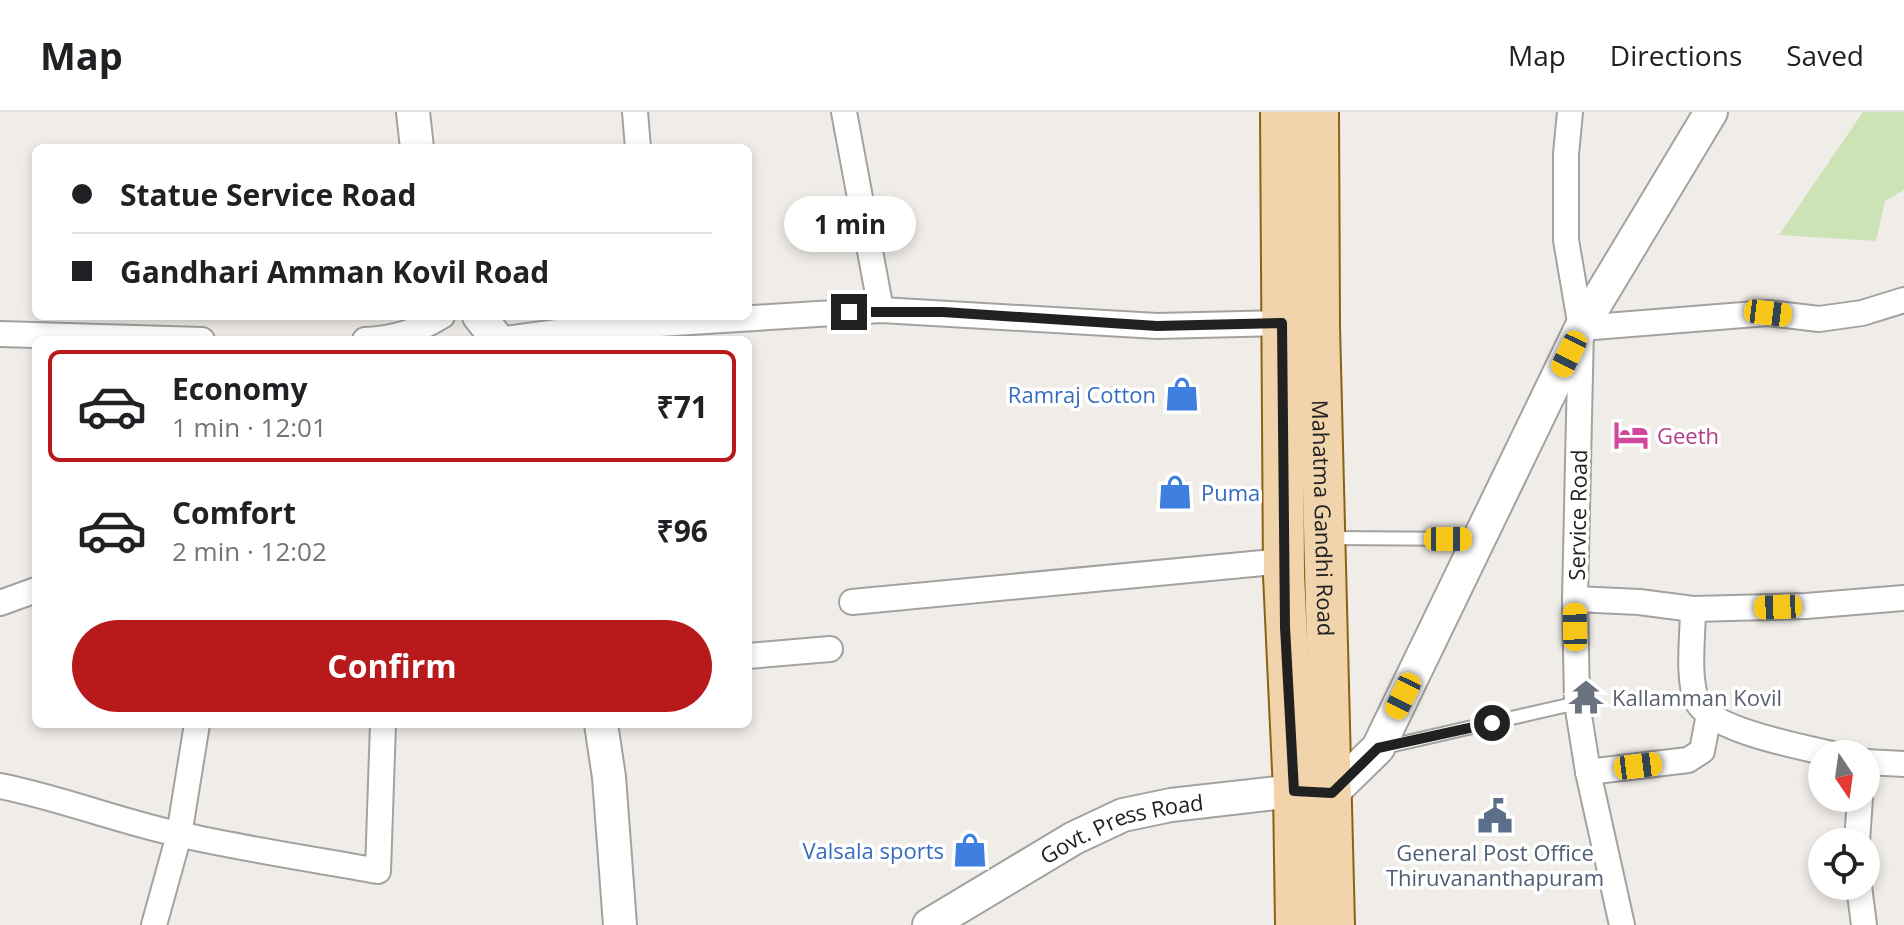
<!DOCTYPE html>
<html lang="en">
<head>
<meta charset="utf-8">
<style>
  :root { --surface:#fff; --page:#f2f2f2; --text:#202124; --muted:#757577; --line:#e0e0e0; --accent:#b8191a }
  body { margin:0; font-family:"Open Sans",sans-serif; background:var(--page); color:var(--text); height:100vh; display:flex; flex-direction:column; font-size:30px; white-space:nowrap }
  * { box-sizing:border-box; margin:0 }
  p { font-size:26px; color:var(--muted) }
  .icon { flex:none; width:44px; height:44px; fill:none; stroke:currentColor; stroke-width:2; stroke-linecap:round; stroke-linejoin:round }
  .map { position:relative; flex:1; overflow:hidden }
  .details { position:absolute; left:32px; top:224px; width:720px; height:392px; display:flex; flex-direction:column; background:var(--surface); border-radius:12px; box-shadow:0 4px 12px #0003 }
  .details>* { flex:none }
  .hud { position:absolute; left:32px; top:32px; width:720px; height:176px; border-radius:12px; box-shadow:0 4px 12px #0003; display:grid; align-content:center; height:176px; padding:0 40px; background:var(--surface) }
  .needle { width:52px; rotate:167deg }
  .tools { position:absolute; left:1808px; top:628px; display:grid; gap:16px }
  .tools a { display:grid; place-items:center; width:72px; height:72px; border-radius:50%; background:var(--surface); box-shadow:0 4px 12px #0003; font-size:40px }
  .end { position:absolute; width:36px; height:36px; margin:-18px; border:10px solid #212121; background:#fff; box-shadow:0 0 0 4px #fff }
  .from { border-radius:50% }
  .bubble { position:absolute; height:56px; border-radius:28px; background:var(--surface); box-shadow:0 4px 12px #0003; font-size:26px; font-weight:700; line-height:56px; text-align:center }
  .car { position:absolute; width:24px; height:48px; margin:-24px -12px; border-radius:10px; box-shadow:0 0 6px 2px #0007; background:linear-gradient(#f5c518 24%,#345 0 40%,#f5c518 0 76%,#345 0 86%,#f5c518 0) }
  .hud b { display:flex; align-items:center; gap:28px; height:76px; font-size:30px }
  .hud b+b { border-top:2px solid var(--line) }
  .hud i { width:20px; height:20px; background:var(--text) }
  ul { padding:14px 0 0; list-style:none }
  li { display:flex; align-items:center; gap:24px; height:112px; margin:0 16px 12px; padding:0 24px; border:4px solid transparent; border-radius:12px }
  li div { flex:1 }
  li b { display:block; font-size:30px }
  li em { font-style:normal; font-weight:700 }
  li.selected { border-color:var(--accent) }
  li>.icon { width:72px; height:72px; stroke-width:1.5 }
  .action { display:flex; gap:16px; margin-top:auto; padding:16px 40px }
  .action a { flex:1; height:92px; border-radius:48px; background:var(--accent); color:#fff; font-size:32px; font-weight:700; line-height:92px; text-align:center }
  header { display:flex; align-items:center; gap:48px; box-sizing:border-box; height:112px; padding:0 40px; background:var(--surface); border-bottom:2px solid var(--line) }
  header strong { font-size:38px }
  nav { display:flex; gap:44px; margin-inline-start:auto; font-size:28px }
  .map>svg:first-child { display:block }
  .grass { fill:#cce3b5 }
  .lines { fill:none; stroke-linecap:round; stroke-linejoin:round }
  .service-casing { stroke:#a2a2a2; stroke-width:16 }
  .minor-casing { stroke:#a2a2a2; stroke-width:28 }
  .tertiary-casing { stroke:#a2a2a2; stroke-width:36 }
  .primary-casing { stroke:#8b6213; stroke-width:44 }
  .service { stroke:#fff; stroke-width:12 }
  .minor { stroke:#fff; stroke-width:24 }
  .tertiary { stroke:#fff; stroke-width:32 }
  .primary { stroke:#f1d3ac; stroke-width:40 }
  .route { stroke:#212121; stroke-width:10 }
  .labels { text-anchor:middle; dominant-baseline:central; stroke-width:7; stroke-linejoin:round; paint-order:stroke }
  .shop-label { font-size:22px; fill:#366cbe; stroke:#fff; text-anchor:end }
  .hotel-label { font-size:22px; fill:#b23c85; stroke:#fff; text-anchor:start }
  .street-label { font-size:22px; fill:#212121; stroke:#fff }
  .worship-label { font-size:22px; fill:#5b616d; stroke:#fff; text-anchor:start }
  .service-label { font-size:22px; fill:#4e5e75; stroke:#fff }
</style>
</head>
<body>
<header>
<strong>Map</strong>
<nav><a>Map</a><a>Directions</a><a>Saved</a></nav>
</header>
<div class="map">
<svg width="1904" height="813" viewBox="0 0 1904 813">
  <rect width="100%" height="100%" fill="#f0ede8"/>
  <!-- grass -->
  <path class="grass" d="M 1863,0 L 1904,0 L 1904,78 L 1885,89 L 1876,129 L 1779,123 Z"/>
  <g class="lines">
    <!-- service casing -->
    <g class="service-casing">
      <g id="service">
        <path d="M 1328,426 L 1478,427"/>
        <path d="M 1385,635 L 1577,591"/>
      </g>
    </g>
    <!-- minor casing -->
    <g class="minor-casing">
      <g id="minor">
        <path d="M 635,0 L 638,36"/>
        <path d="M 844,0 L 881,198"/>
        <path d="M 1570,0 L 1566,42 L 1566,128 L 1581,216 L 1575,487 L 1577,591 L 1588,660 L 1622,813"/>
        <path d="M 1581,216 L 1768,201 L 1819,207 L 1862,201 L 1904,188"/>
        <path d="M 0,222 L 202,228"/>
        <path d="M 365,228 C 395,227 417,219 442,204"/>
        <path d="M 498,228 L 579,217 L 881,198 L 1157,214 L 1282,211"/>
        <path d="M 1575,487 L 1639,490 L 1693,497 L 1806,494 L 1904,486"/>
        <path d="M 852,490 L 1284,449"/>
        <path d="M 0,491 L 36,478"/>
        <path d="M 1693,497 C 1693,522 1687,566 1697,589 C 1709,618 1802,635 1832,642"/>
        <path d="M 748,544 L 830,537"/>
        <path d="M 1866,650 L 1904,652"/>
        <path d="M 1588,660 L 1688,648 L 1702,639 L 1709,602"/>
        <path d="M 0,674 C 61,686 118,709 178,722 C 244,737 312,747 378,759 L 383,612"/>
        <path d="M 1857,730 L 1860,686"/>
        <path d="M 1859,774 L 1864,813"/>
        <path d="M 154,813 L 179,723 L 197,612"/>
      </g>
    </g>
    <!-- tertiary casing -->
    <g class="tertiary-casing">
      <g id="tertiary">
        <path d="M 413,0 L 417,36"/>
        <path d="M 479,204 L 498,228"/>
        <path d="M 601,612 L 609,665 L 620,813"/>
        <path d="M 1332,681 L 1378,636 L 1581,216 L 1711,0"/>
        <path id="s1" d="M 929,813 L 1074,726 L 1123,703 L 1171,693 L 1294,679"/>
      </g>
    </g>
    <!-- primary casing -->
    <g class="primary-casing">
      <g id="primary">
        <path d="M 1281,0 L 1284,463 L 1294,679 L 1296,813"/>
        <path id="s2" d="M 1318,0 L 1319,214 L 1334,813"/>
      </g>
    </g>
    <!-- service -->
    <use href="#service" class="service"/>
    <!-- minor -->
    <use href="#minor" class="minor"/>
    <!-- tertiary -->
    <use href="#tertiary" class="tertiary"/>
    <!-- primary -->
    <use href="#primary" class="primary"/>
  </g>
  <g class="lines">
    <!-- route -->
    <path class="route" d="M 849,200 L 943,200 L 1157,214 L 1282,211 L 1285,515 L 1294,679 L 1332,681 L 1378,636 L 1492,611"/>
  </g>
  <!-- icons -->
  <defs>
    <g id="shop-bare" transform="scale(2.76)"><path d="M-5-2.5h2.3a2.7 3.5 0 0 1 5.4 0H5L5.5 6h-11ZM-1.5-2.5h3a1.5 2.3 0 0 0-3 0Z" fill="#3f7fe0" stroke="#fff" stroke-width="2.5" paint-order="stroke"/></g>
    <g id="hotel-bare" transform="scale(2.76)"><path d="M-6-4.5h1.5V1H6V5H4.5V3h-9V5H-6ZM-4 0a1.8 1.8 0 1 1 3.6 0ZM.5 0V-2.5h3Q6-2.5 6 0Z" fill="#d1479c" stroke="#fff" stroke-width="2.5" paint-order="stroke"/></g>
    <g id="temple-bare" transform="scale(2.76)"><path d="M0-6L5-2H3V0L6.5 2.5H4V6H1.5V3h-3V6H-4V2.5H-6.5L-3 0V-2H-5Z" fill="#6b7280" stroke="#fff" stroke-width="2.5" paint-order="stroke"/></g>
    <g id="civic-bare" transform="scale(2.76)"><path d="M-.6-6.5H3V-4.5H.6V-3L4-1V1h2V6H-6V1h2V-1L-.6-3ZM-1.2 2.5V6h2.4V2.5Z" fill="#5c6f8a" stroke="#fff" stroke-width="2.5" paint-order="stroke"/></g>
  </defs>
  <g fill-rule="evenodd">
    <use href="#shop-bare" x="1182" y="282"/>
    <use href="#hotel-bare" x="1631" y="323"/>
    <use href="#shop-bare" x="1175" y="380"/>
    <use href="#temple-bare" x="1586" y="585"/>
    <use href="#civic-bare" x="1495" y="704"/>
    <use href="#shop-bare" x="970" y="738"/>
  </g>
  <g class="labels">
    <!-- shop labels -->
    <g class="shop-label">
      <text x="1156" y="282">Ramraj Cotton</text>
      <text x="1201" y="380" text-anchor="start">Puma</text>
      <text x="944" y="738">Valsala sports</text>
    </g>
    <!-- hotel labels -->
    <g class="hotel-label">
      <text x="1657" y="323">Geeth</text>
    </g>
    <!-- street labels -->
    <g class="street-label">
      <text transform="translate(1577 403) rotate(-89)">Service Road</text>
      <text stroke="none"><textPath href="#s2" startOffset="406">Mahatma Gandhi Road</textPath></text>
      <text stroke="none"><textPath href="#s1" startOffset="218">Govt. Press Road</textPath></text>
    </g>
    <!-- worship labels -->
    <g class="worship-label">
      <text x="1612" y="585">Kallamman Kovil</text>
    </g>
    <!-- service labels -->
    <g class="service-label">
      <text x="1495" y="740">General Post Office<tspan x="1495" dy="25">Thiruvananthapuram</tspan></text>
    </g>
  </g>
</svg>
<div class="tools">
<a><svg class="needle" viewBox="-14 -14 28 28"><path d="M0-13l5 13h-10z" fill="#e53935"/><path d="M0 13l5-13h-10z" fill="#757577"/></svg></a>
<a><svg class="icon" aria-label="locate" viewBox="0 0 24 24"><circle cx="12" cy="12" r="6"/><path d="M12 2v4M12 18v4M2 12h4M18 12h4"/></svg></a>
</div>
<i class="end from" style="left:1492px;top:611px"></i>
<i class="end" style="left:849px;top:200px"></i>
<div class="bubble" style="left:784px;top:84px;width:132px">1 min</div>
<i class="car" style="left:1768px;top:201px;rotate:97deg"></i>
<i class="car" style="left:1569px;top:242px;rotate:206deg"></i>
<i class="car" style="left:1448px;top:427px;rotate:90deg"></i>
<i class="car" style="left:1778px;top:495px;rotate:268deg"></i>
<i class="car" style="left:1575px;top:515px;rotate:359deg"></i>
<i class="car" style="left:1403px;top:584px;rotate:206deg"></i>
<i class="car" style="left:1638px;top:654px;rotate:83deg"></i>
<div class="hud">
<b><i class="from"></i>Statue Service Road</b>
<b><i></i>Gandhari Amman Kovil Road</b>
</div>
<section class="details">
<ul>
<li class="selected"><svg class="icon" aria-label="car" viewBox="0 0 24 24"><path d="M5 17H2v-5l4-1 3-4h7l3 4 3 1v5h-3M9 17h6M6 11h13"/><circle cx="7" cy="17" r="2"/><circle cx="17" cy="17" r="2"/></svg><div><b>Economy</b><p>1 min · 12:01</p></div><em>₹71</em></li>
<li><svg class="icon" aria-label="car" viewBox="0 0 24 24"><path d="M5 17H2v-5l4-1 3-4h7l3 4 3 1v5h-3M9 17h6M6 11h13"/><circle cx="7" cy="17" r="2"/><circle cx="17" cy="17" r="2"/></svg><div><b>Comfort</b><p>2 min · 12:02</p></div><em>₹96</em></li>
</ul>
<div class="action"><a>Confirm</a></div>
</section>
</div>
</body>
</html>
